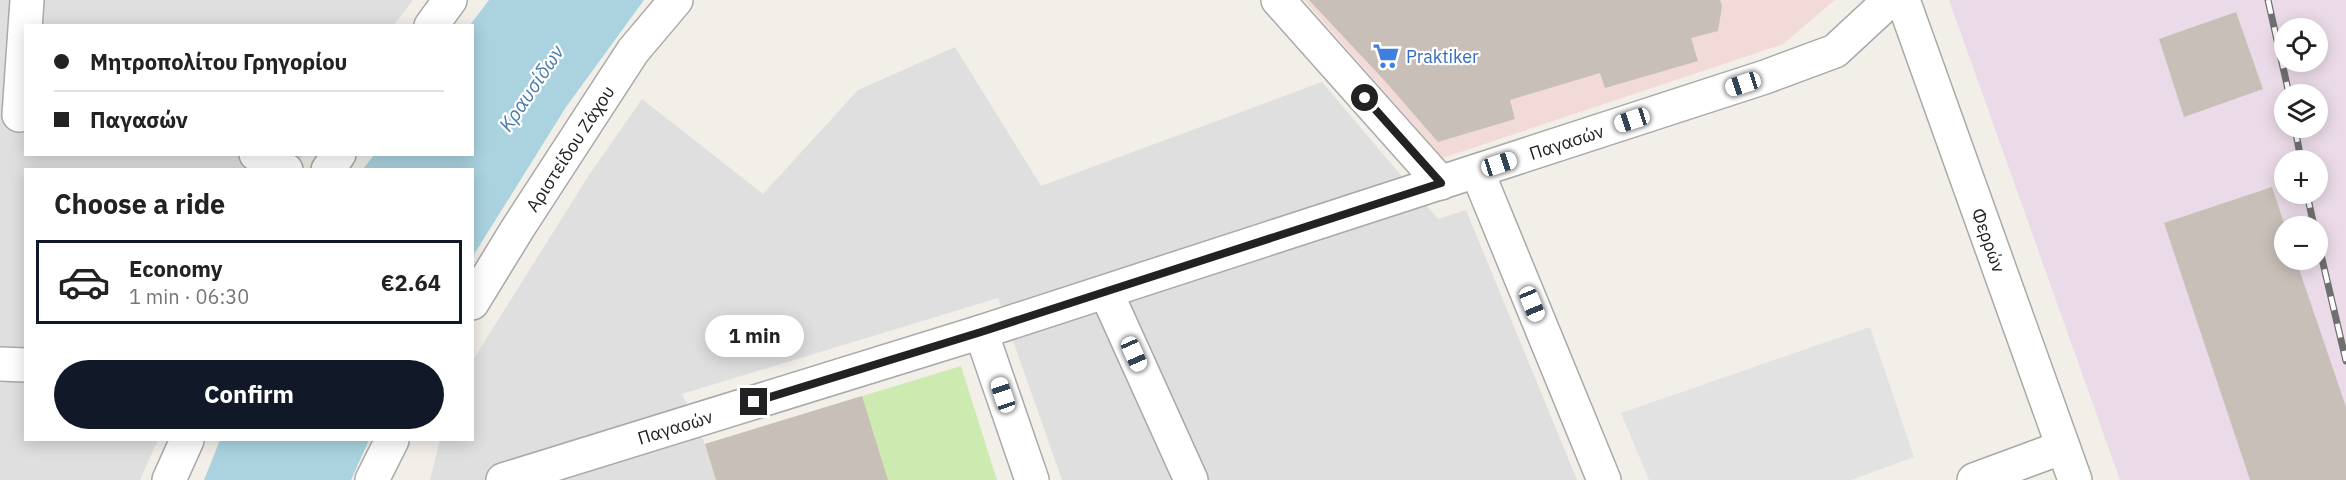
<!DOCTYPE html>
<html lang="en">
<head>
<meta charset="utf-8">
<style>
  :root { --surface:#fff; --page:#f2f2f2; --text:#222; --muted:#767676; --line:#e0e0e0; --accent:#111827 }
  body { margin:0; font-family:"IBM Plex Sans",sans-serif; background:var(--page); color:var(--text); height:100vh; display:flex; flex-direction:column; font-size:22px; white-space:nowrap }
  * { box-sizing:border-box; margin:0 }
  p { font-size:20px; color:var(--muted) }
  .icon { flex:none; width:33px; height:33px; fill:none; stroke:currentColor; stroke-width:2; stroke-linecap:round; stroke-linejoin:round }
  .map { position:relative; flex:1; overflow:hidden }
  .details { position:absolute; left:24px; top:168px; width:450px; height:273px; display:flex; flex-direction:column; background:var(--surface); border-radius:0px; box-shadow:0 3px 15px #0003 }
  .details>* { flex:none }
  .top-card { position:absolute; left:24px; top:24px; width:450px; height:132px; border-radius:0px; box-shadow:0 3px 15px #0003; display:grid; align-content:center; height:132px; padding:0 30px; background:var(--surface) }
  .buttons { position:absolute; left:2274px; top:18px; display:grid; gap:12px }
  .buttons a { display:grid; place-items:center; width:54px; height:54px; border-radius:50%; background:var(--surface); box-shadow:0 3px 15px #0003; font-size:30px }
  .end { position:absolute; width:27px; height:27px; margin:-14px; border:8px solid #222; background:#fff; box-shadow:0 0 0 3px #fff }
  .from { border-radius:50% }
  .bubble { position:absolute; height:42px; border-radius:21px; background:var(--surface); box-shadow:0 3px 15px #0003; font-size:20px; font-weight:700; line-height:42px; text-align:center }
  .car { position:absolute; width:18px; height:36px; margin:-18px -9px; border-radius:8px; box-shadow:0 0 4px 2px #0007; background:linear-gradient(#fff 24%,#345 0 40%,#fff 0 76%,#345 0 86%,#fff 0) }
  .top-card b { display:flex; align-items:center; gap:21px; height:57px; font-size:22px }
  .top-card b+b { border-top:2px solid var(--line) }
  .top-card i { width:15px; height:15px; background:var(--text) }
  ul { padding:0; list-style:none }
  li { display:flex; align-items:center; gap:18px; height:84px; margin:0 12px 9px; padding:0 18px; border:3px solid transparent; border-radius:0px }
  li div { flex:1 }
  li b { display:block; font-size:22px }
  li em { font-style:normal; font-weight:700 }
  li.current { border-color:var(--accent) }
  li>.icon { width:54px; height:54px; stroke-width:1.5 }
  h2 { padding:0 30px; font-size:27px; line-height:72px }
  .primary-button { display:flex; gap:12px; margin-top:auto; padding:12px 30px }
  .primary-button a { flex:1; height:69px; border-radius:36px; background:var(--accent); color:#fff; font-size:24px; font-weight:700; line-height:69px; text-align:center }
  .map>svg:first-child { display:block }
  .residential { fill:#e0dfdf }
  .commercial { fill:#f2dad9 }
  .industrial { fill:#ebdbe8; fill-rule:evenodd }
  .grass { fill:#cdebb0 }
  .parking { fill:#e2e2e2 }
  .water { fill:#aad3df }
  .building { fill:#c7bfb8 }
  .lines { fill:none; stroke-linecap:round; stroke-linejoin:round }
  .minor-casing { stroke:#a9a9a9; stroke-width:36 }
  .minor { stroke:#fff; stroke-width:33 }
  .rail-casing { stroke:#707070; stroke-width:7 }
  .rail { stroke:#fff; stroke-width:4.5; stroke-dasharray:14; stroke-linecap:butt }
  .route { stroke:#222; stroke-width:8 }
  .labels { text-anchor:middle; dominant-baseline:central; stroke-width:4.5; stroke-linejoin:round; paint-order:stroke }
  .shop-label { font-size:18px; fill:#366cbe; stroke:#fff; text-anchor:start }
  .street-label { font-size:18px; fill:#222; stroke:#fff }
  .water-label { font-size:20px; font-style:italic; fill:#4a7aab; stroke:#fff }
</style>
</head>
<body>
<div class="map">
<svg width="2346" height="480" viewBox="0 0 2346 480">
  <rect width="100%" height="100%" fill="#f2efe9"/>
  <!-- residential -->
  <g class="residential">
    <path d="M 0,0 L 413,0 L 394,25 L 26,26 L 26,154 L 303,155 L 294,169 L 26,170 L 26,440 L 158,440 L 140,480 L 0,480 Z"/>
    <path d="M 955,47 L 1041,186 L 1322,82 L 1438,219 L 1466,210 L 1577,480 L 1062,480 L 998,298 L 682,394 L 705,444 L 716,480 L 430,480 L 440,440 L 472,440 L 473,360 L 589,175 L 642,99 L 763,194 L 858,90 Z"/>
  </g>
  <!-- commercial -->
  <path class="commercial" d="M 1304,0 L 1835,0 L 1783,44 L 1443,158 Z"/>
  <!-- industrial -->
  <path class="industrial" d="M 1949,0 L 2346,0 L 2346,480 L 2120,480 ZM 2284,28 L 2318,28 L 2318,62 L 2284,62 ZM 2284,94 L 2318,94 L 2318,128 L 2284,128 ZM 2284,160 L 2318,160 L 2318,194 L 2284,194 ZM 2284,226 L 2318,226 L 2318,260 L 2284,260 Z"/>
  <!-- grass -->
  <path class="grass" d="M 961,366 L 997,480 L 716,480 L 705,444 Z"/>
  <!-- parking -->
  <path class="parking" d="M 1870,327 L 1914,457 L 1851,480 L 1649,480 L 1621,413 Z"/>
  <!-- water -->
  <g class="water">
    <path d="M 489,0 L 644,0 L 566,107 L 473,256 L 472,170 L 363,169 L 374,155 L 472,154 L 472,26 L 470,25 Z"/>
    <path d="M 220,440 L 369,440 L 351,480 L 204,480 Z"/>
  </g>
  <!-- building -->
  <g class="building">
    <path d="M 1309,0 L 1720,0 L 1722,6 L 1718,31 L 1691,38 L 1698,61 L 1605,88 L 1600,73 L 1510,100 L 1515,119 L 1438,142 L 1384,80 Z"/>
    <path d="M 2236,12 L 2263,89 L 2184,117 L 2159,39 Z"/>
    <path d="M 2272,187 L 2285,226 L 2284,260 L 2296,260 L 2346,407 L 2346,480 L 2250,480 L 2164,223 Z"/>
    <path d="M 862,396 L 888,480 L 716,480 L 705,444 Z"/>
  </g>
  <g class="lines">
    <!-- minor casing -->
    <g class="minor-casing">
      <g id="minor">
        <path d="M 1278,0 L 1441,183"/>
        <path id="s1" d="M 1903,0 L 2075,480"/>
        <path d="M 431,26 L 450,0"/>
        <path d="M 19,115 L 27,0"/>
        <path d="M 256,154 L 286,170"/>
        <path d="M 328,170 L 339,154"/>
        <path d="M 1477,171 L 1604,480"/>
        <path d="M 1106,292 L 1191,480"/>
        <path id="s2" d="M 472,303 L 518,228 L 633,51 L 676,0"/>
        <path d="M 981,332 L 1032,480"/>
        <path d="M 0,364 L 26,365"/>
        <path d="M 169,480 L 187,440"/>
        <path d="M 372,480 L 392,440"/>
        <path id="s3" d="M 503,480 L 981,332 L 1765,77 L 1835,51 L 1890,0"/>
        <path d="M 1974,480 L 2063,447"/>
      </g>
    </g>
    <!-- minor -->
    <use href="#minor" class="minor"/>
    <!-- rail casing -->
    <g class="rail-casing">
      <g id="rail">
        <path d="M 2268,0 L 2289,94"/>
        <path d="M 2295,128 L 2301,160"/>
        <path d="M 2307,194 L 2314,226"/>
        <path d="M 2318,242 L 2346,361"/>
      </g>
    </g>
    <!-- rail -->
    <use href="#rail" class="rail"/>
  </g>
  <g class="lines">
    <!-- route -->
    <path class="route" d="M 754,402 L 981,332 L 1441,183 L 1365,98"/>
  </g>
  <!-- icons -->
  <defs>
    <g id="supermarket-bare" transform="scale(2.07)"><path d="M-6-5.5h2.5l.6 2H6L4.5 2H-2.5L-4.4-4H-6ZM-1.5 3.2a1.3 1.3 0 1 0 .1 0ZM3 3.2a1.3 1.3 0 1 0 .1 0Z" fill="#3f7fe0" stroke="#fff" stroke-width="2.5" paint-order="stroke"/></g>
  </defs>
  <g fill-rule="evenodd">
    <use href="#supermarket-bare" x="1386" y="56"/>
  </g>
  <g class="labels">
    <!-- shop labels -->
    <g class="shop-label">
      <text x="1406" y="56">Praktiker</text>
    </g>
    <!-- street labels -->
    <g class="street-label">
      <text stroke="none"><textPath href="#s3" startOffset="1116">Παγασών</textPath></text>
      <text stroke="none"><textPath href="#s2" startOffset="183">Αριστείδου Ζάχου</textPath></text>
      <text stroke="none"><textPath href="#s1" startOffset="255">Φερρών</textPath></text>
      <text stroke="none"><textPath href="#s3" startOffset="180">Παγασών</textPath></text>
    </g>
    <!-- water labels -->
    <g class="water-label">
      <text transform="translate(531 88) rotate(-56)">Κραυσίδων</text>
    </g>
  </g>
</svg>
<div class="buttons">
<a><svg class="icon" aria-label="locate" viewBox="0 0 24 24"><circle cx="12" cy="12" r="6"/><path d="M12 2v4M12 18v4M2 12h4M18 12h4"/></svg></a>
<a><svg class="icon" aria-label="layers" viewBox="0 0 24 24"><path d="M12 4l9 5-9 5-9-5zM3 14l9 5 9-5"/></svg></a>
<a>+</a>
<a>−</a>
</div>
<i class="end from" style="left:1365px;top:98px"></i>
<i class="end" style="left:754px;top:402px"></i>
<div class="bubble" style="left:705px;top:315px;width:99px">1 min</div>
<i class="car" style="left:1743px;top:84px;rotate:252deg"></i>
<i class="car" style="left:1632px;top:120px;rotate:252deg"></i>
<i class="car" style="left:1499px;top:164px;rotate:72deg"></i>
<i class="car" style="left:1532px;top:304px;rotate:158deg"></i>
<i class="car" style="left:1134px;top:354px;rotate:156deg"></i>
<i class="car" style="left:1003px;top:395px;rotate:341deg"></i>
<div class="top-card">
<b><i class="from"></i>Μητροπολίτου Γρηγορίου</b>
<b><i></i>Παγασών</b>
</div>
<section class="details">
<h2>Choose a ride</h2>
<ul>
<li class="current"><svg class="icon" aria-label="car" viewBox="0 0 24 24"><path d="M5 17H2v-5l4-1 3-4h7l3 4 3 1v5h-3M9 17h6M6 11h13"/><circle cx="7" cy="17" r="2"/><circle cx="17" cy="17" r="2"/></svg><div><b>Economy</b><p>1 min · 06:30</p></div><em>€2.64</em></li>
</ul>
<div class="primary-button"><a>Confirm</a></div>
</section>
</div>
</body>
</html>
